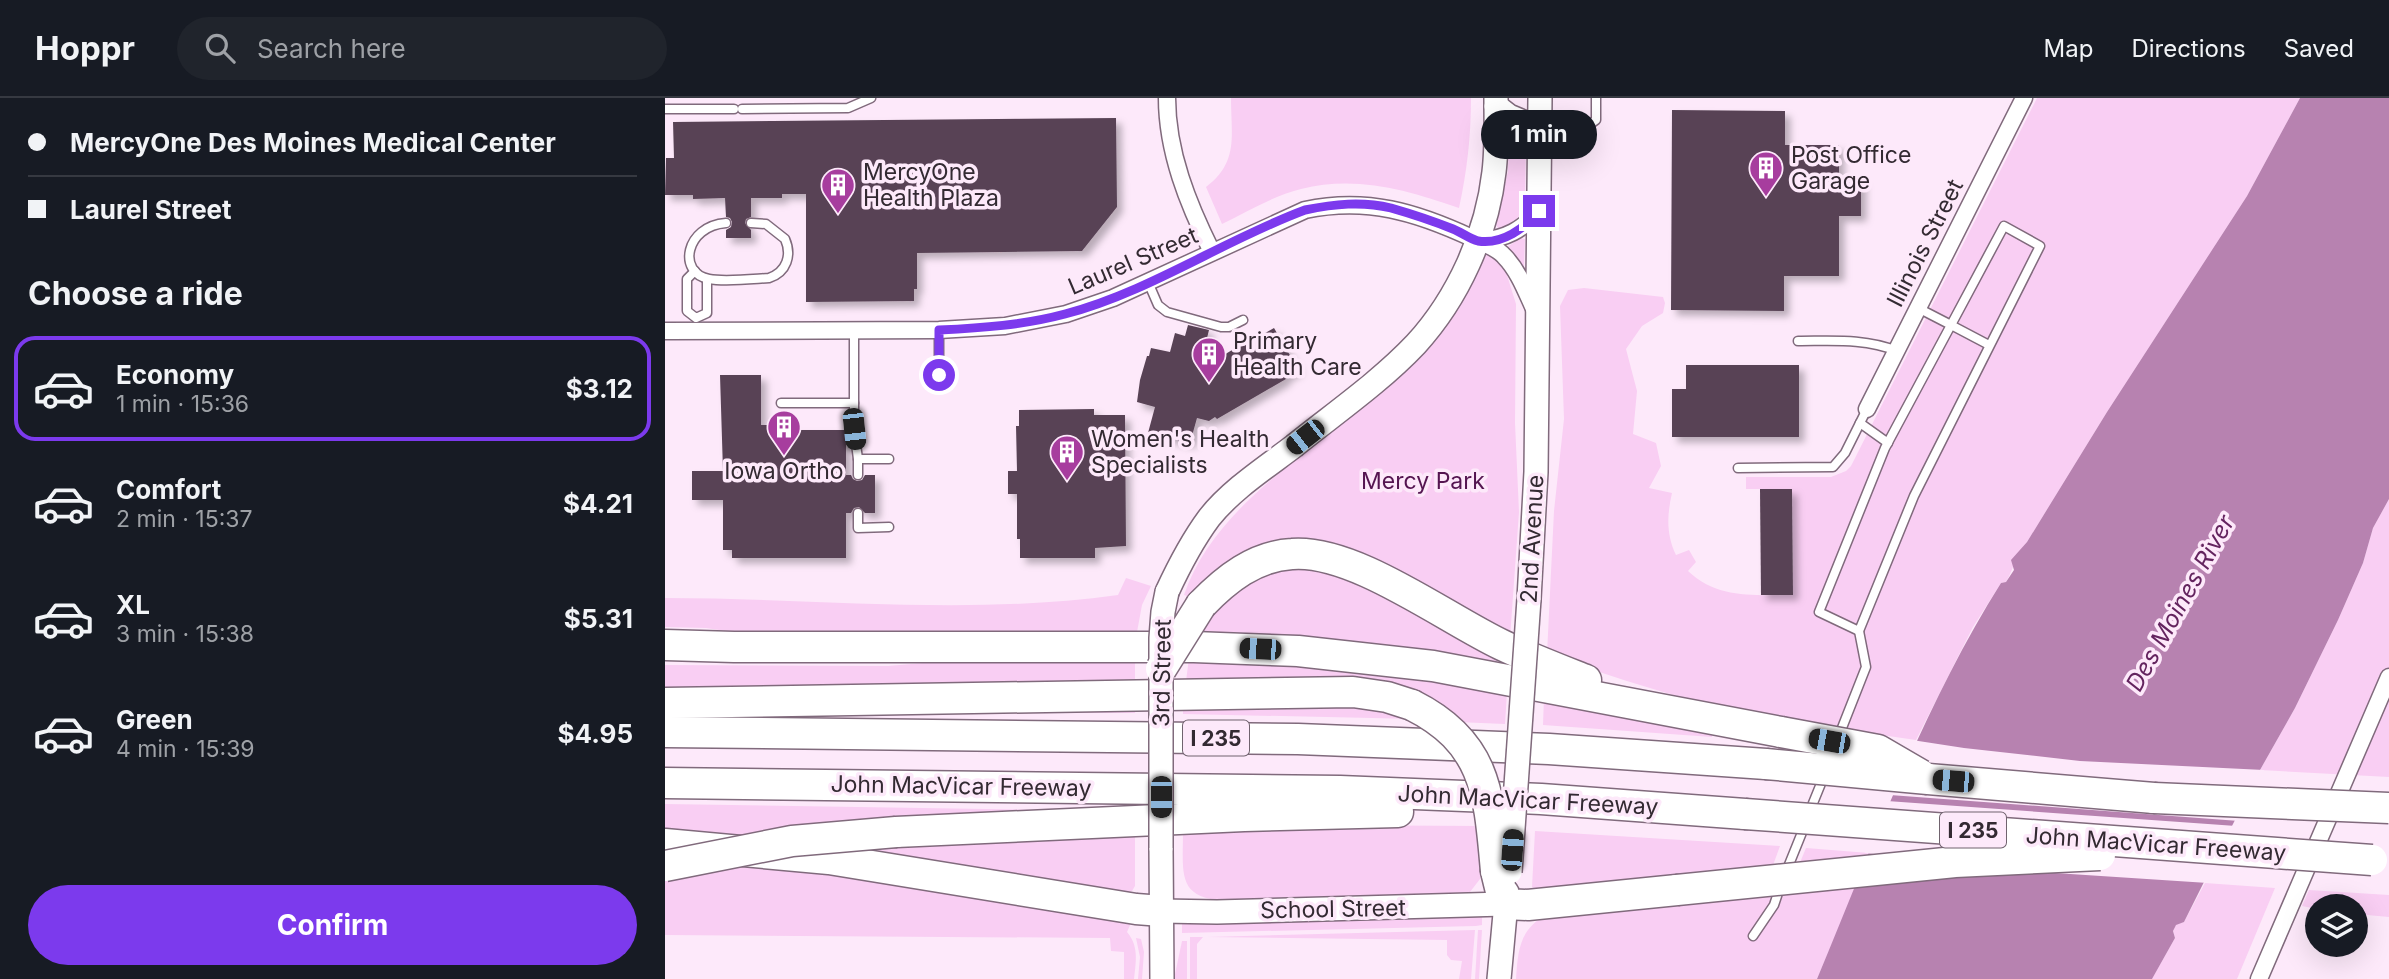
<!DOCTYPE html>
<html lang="en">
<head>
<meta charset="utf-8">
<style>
  :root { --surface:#171b24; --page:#20242c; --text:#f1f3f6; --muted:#9ea1a6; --line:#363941; --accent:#7c3aed }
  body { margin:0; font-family:Inter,sans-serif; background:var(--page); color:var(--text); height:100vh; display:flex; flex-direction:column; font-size:26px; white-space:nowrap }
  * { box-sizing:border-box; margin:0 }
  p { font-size:23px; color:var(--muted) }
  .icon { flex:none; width:38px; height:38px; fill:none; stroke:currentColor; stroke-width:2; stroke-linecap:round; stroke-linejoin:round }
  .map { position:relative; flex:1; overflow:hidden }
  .sheet { display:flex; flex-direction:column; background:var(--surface); width:665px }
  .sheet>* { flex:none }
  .guide { display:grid; align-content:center; height:154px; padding:0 28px; background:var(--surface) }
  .tools { position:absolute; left:1640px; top:796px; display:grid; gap:14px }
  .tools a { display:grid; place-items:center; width:63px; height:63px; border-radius:50%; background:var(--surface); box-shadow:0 7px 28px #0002; font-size:35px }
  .end { position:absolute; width:32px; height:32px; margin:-16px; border:9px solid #7c3aed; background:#fff; box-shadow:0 0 0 4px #fff }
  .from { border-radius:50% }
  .bubble { position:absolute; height:49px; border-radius:24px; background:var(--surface); box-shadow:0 7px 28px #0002; font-size:23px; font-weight:700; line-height:49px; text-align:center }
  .car { position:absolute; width:21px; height:42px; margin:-21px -10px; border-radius:9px; box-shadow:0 0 5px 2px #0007; background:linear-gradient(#222 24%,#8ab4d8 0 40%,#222 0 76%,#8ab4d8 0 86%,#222 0) }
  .guide b { display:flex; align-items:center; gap:24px; height:66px; font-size:26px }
  .guide b+b { border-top:2px solid var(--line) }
  .guide i { width:18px; height:18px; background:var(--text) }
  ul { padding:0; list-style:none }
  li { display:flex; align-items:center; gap:21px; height:105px; margin:0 14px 10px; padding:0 14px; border:4px solid transparent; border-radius:21px }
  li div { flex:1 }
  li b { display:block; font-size:26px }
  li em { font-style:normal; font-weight:700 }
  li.selected { border-color:var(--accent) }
  li>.icon { width:63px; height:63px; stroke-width:1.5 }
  h2 { padding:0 28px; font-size:32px; line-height:84px }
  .primary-button { display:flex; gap:14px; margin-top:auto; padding:14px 28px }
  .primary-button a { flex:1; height:80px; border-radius:42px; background:var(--accent); color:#fff; font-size:28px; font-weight:700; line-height:80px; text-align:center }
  header { display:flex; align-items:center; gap:42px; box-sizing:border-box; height:98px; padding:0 35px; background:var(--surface); border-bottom:2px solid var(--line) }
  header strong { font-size:33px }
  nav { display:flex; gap:38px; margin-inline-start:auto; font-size:24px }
  .search { width:490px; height:63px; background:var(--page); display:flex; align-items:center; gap:18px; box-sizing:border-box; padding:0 24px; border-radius:38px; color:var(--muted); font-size:26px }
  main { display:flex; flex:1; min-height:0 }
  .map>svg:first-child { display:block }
  .green { fill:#f9cef3 }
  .water { fill:#b782b0 }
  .pier { fill:#fde9fa }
  .building { fill:#584355; filter:url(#shadow) }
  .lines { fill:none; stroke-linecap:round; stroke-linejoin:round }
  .service-casing { stroke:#806a7c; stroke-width:11 }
  .minor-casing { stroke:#806a7c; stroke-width:19 }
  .secondary-casing { stroke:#806a7c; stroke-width:26 }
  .motorway-casing { stroke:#806a7c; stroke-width:33 }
  .service { stroke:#fff; stroke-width:8 }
  .minor { stroke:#fff; stroke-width:16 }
  .secondary { stroke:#fff; stroke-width:23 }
  .motorway { stroke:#fff; stroke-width:30 }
  .secondary-bridge-casing { stroke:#806a7c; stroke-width:26; stroke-linecap:butt }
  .motorway-bridge-casing { stroke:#806a7c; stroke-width:33; stroke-linecap:butt }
  .secondary-bridge { stroke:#fff; stroke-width:23 }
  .motorway-bridge { stroke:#fff; stroke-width:30 }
  .route { stroke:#7c3aed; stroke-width:9 }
  .labels { text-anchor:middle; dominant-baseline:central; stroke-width:7; stroke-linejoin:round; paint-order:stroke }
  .shield { fill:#fde9fa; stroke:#70636e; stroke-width:2 }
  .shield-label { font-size:21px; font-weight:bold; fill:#332a32 }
  .poi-label { font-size:23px; fill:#332a32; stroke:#fde9fa; text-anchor:start }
  .street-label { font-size:23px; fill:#332a32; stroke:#fde9fa }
  .park-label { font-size:23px; fill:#551551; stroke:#fde9fa }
  .water-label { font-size:24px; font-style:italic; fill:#64245f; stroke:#fde9fa }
</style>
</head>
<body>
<header>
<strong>Hoppr</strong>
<div class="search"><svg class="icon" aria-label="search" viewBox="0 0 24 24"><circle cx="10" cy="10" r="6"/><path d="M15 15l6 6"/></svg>Search here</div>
<nav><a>Map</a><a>Directions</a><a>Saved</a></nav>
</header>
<main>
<section class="sheet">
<div class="guide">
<b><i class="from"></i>MercyOne Des Moines Medical Center</b>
<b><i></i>Laurel Street</b>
</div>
<h2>Choose a ride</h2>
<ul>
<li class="selected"><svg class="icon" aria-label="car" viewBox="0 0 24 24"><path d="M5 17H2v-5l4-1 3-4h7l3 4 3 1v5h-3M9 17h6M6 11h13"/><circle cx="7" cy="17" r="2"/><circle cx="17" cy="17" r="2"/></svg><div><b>Economy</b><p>1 min · 15:36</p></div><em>$3.12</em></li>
<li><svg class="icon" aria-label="car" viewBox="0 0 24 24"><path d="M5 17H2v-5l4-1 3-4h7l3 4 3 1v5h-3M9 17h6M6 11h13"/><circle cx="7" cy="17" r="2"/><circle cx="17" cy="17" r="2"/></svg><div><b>Comfort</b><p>2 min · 15:37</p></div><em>$4.21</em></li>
<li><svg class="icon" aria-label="car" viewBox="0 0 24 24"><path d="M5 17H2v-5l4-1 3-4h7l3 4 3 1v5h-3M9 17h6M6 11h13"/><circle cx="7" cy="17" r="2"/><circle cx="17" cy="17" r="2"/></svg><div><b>XL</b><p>3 min · 15:38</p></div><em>$5.31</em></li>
<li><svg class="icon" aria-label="car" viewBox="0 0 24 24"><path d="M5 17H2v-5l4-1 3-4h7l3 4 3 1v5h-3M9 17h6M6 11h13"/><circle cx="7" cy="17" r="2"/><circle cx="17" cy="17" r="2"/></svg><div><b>Green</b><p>4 min · 15:39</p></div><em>$4.95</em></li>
</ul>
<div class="primary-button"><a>Confirm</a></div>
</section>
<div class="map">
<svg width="1724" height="881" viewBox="0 0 1724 881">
  <defs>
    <filter id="shadow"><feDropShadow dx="5.5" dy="5.5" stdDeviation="3.5" flood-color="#0004"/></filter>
  </defs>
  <rect width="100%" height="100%" fill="#fde9fa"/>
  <!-- green -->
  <g class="green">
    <path d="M 566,0 L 806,0 C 806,38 802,73 794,110 C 742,92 691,77 636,91 C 608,98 582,114 557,126 L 541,89 C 574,64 566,38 566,0 Z"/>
    <path d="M 1372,0 L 1635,0 L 1582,98 L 1442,314 L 1362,444 C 1350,456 1350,469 1341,484 L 1336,485 L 1308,529 L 1251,642 C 1180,632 1109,622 1040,605 C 986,592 934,574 882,556 L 889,413 L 899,321 L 895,208 L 903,192 L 919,190 L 998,199 L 1000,205 L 998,215 L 977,228 L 961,251 L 972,293 L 968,336 L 991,345 L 996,368 L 984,390 L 1007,395 C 1002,417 1001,436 1011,457 L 1024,452 L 1031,464 L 1023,473 C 1052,501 1090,497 1128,497 L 1127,391 L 1081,391 L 1081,379 L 1166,379 L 1181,373 L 1186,368 Z"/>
    <path d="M 844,42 L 861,42 L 860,104 C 857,119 848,126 835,133 L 831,127 L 843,73 Z"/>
    <path d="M 855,140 L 860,141 L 859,169 L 857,170 L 841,150 Z"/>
    <path d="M 826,156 L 841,174 L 851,206 L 850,325 L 854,414 L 845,540 L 659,448 L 528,500 L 519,497 C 551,403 656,349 727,286 C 768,250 797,206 820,157 Z"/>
    <path d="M 1724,401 L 1724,679 L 1595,672 L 1630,610 L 1673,522 L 1698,465 L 1708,430 Z"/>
    <path d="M 617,469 L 670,472 L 835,557 L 832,564 C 733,546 633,536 532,534 L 560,494 Z"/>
    <path d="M 461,480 L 486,488 L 477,507 L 472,534 L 67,534 L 41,530 L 0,529 L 0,500 C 151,500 303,518 453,497 Z"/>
    <path d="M 470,560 L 470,586 L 0,594 L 0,567 L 223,568 L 305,561 Z"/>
    <path d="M 524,560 L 723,574 L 842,594 L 840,626 L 792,624 L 720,584 L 706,582 L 521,583 Z"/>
    <path d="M 879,599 L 1047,633 L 1047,639 L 878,627 Z"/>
    <path d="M 705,607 L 752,621 L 518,616 L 518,610 Z"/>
    <path d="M 470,609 L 470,615 L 215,614 Z"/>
    <path d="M 0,706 L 450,713 L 74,741 L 0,737 Z"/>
    <path d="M 638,727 L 818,728 L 815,781 L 805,794 L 795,796 L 567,803 C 511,802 518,778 518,733 Z"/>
    <path d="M 470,733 L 470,788 L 467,793 L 461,795 L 214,757 L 215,749 Z"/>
    <path d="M 870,733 L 1115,748 L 1107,770 L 873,793 L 867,789 Z"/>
    <path d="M 1141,750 L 1204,755 L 1202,761 L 1134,767 Z"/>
    <path d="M 72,763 L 181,774 L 466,825 L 462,834 C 474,848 471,863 469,881 L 459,881 L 459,854 L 446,853 L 445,840 L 0,837 L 0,779 Z"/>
    <path d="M 1193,784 L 1152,881 L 851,881 C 853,853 854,832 881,817 Z"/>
    <path d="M 1540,785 L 1610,790 L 1572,881 L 1487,881 L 1510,840 L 1508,833 L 1511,826 L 1519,824 Z"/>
    <path d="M 1644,792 L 1724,797 L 1724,819 L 1691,816 L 1690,808 L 1652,808 L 1652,811 L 1637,808 Z"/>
    <path d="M 817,817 L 817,827 L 811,828 L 517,835 L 517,826 L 521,825 Z"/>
    <path d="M 810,832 L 806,881 L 794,881 L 797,863 L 786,862 L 782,857 L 782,842 L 542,839 Z"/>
    <path d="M 813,832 L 817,832 L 814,881 L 810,881 Z"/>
    <path d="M 525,839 L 538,839 L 532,846 L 532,881 L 525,881 Z"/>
    <path d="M 471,840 L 476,841 L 479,854 L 477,881 L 473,881 L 475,859 Z"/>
    <path d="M 517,843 L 522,843 L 522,881 L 509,881 Z"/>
  </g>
  <!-- water -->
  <path class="water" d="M 1635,0 L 1724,0 L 1724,401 L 1708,430 L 1698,465 L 1673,522 L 1630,610 L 1595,672 L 1519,824 L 1511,827 L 1508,833 L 1510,840 L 1487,881 L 1152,881 C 1208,747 1258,609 1336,485 L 1341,484 L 1349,472 L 1346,462 L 1362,444 L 1442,314 L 1582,98 Z"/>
  <!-- pier -->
  <g class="pier">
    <path d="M 1247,642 L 1299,650 L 1415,663 L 1599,672 L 1574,723 L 1225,697 Z"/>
    <path d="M 1222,703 L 1571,728 L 1543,785 L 1359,773 L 1200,755 Z"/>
  </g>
  <!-- building -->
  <g class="building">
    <path d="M 1007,12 L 1120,13 L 1120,47 L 1174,47 L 1174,82 L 1196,82 L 1196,118 L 1174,118 L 1174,178 L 1119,178 L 1119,213 L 1006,212 Z"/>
    <path d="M 451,20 L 452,109 L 417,153 L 252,155 L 252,191 L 249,191 L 249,203 L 141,204 L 141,96 L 117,96 L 117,100 L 86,100 L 86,119 L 81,121 L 80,125 L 86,132 L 86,140 L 61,140 L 61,132 L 66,129 L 67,124 L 65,120 L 61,119 L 60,100 L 28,101 L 28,97 L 0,97 L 1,60 L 9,60 L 8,24 Z"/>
    <path d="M 523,227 L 544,232 L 541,244 L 551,246 L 547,264 L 594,236 L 595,238 L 609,230 L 633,271 L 619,279 L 621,281 L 552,321 L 550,319 L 544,323 L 532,320 L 525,345 L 483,335 L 490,309 L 472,304 L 475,282 L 482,258 L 484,258 L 486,250 L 505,254 L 510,235 L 520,238 Z"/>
    <path d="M 1021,267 L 1134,267 L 1134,339 L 1007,339 L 1007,291 L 1021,291 Z"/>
    <path d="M 55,277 L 96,277 L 96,327 L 111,327 L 111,332 L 181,332 L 181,377 L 186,377 L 188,381 L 192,383 L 197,382 L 200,377 L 210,377 L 210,415 L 200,415 L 194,409 L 189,410 L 186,415 L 181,415 L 181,460 L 67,460 L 67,452 L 58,452 L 58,402 L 27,402 L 27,373 L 58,373 Z"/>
    <path d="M 429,311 L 429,317 L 460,317 L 461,448 L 430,450 L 430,460 L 355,460 L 355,441 L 352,441 L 352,396 L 343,396 L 343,373 L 352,373 L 351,328 L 354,328 L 354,312 Z"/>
    <path d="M 1095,391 L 1127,391 L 1128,497 L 1096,497 Z"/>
  </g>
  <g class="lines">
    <!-- service casing -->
    <g class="service-casing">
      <g id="service">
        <path d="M 0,11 L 69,11"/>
        <path d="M 77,11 L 183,10 L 206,0"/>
        <path d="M 878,32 C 900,35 913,37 931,22 L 931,0"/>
        <path d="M 61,125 C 20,128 12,175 44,181 C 60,184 87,181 104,180 C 122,174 127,157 120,141 L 101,126 L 86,125"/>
        <path d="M 30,173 L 22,181 L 22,213 L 31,220 L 42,215 L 42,181"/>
        <path d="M 483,184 L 493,207 L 502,214 L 556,229 L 564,229 L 578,222"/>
        <path d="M 1253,210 L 1286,227 L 1339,128 L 1375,148 L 1249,398 L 1194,533 L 1154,514 L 1220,350 L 1286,227 L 1324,247"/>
        <path d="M 274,232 L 274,277"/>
        <path d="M 189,233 L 189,331 L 193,361 L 224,361"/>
        <path d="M 1133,243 C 1167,243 1200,240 1232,253"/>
        <path d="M 116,305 L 189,305"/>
        <path d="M 1195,325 L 1223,345"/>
        <path d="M 193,361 L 193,377"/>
        <path d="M 1073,370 L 1168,369 L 1180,355 L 1202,311"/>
        <path d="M 193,415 L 193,430 L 224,429"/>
        <path d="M 1173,640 L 1201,569 L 1194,533"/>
        <path d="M 1144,715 L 1159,678"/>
        <path d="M 1121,774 L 1140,727"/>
        <path d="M 1088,838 L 1109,807 L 1115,789"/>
      </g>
    </g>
    <!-- minor casing -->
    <g class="minor-casing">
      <g id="minor">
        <path d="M 502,0 C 502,54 523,106 547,154"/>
        <path d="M 815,143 C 840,141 858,132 874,112"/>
        <path d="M 0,233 L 274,232 L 340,228 L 401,216 L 448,200 L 640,112 C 702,99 751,114 807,140 C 818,145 831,149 839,158 C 854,173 862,196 871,215"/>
        <path d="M 1202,311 L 1359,0"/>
        <path d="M 1594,881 L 1724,579"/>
      </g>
    </g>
    <!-- secondary casing -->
    <g class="secondary-casing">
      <g id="secondary">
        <path d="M 831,8 L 844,18 L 875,31"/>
        <path d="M 502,494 C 514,468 527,443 544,420 C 566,392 600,370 629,348 C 670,315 715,284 751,246 C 793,200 822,136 829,74 C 832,50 831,25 831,0"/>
        <path d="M 864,501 L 871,374 L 875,0"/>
        <path d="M 496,750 L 497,881"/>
        <path d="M 497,813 L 552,814 L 839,806"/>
        <path d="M 834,881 L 842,794"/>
      </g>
    </g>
    <!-- motorway casing -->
    <g class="motorway-casing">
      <g id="motorway">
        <path d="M 536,507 C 561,481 590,458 627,456 C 689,451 780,520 837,547 C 864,560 893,571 921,582"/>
        <path d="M 0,547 L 69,549 L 529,549 L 633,553 L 768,568 L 1116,634"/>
        <path d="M 0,605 L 688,594 L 722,599 L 747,607"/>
        <path d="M 0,634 L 633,641 L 884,651 L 1101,666"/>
        <path d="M 1263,681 L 1489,700"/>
        <path d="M 0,685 L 675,693 L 876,701 L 1080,716"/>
        <path d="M 231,734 L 579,718 L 733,714"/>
        <path d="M 0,746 L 164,761 L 471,811 L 497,813"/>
        <path d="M 831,773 L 839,806 L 863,807 L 1012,792"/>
      </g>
    </g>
    <!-- service -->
    <use href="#service" class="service"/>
    <!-- minor -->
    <use href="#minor" class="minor"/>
    <!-- secondary -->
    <use href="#secondary" class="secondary"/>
    <!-- motorway -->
    <use href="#motorway" class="motorway"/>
    <!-- secondary-bridge casing -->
    <g class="secondary-bridge-casing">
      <g id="secondary-bridge">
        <path d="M 496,750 L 496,540 L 498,514 L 502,494"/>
        <path d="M 845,774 L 864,501"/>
      </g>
    </g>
    <!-- motorway-bridge casing -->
    <g class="motorway-bridge-casing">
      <g id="motorway-bridge">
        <path d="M 496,571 L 536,507"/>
        <path d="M 747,607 C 823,645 824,698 831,773"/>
        <path d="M 1116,634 L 1213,652 L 1256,677"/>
        <path d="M 1101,666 L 1263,681"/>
        <path d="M 1489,700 L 1724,710"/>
        <path d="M 1080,716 L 1707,762"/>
        <path d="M 0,768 L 127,743 L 231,734"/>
        <path d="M 1012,792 L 1290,764 L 1435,757"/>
      </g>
    </g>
    <!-- secondary-bridge -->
    <use href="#secondary-bridge" class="secondary-bridge"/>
    <!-- motorway-bridge -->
    <use href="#motorway-bridge" class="motorway-bridge"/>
  </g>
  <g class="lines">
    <!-- route -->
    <path class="route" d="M 274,277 L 274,232 C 317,230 359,227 400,216 C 484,194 559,142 640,112 C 669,106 697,103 726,110 C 747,116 768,123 788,131 C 796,134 805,141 813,143 C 837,147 860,130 874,113"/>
  </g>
  <!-- icons -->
  <defs>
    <g id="building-pin" transform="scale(1.75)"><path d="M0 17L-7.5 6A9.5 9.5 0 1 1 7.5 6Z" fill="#a73d9e" stroke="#fde9fa"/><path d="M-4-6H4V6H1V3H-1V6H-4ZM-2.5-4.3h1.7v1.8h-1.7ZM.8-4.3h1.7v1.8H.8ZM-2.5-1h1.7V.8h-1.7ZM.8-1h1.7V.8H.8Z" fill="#fff"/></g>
  </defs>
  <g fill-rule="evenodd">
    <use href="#building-pin" x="1101" y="70"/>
    <use href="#building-pin" x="173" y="87"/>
    <use href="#building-pin" x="544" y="256"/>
    <use href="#building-pin" x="119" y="329"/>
    <use href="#building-pin" x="402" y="354"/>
  </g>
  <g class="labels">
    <!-- shield labels -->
    <g class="shield">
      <rect x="518" y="622.5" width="66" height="35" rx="5"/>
      <rect x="1275" y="714.5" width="66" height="35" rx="5"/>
    </g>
    <g class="shield-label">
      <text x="551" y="640">I 235</text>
      <text x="1308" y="732">I 235</text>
    </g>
    <!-- poi labels -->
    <g class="poi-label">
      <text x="1126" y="57">Post Office<tspan x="1126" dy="26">Garage</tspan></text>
      <text x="198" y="74">MercyOne<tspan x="198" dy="26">Health Plaza</tspan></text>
      <text x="568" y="243">Primary<tspan x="568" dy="26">Health Care</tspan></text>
      <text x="426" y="341">Women's Health<tspan x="426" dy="26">Specialists</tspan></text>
      <text x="119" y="373" text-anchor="middle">Iowa Ortho</text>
    </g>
    <!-- street labels -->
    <g class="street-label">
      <text transform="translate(1260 145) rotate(-63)">Illinois Street</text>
      <text transform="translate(468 163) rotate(-23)">Laurel Street</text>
      <text transform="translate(867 441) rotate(-87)">2nd Avenue</text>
      <text transform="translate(497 575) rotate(-89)">3rd Street</text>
      <text transform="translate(296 688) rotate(1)">John MacVicar Freeway</text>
      <text transform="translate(863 702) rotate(3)">John MacVicar Freeway</text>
      <text transform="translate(1491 746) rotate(4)">John MacVicar Freeway</text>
      <text transform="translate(668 811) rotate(-1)">School Street</text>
    </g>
    <!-- park labels -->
    <g class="park-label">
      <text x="758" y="383">Mercy Park</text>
    </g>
    <!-- water labels -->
    <g class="water-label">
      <text transform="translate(1515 505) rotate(-61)">Des Moines River</text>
    </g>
  </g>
</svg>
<div class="tools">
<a><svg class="icon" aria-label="layers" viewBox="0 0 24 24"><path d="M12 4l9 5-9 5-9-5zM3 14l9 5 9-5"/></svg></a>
</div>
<i class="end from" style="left:274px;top:277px"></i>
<i class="end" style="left:874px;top:113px"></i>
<div class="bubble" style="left:816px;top:12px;width:116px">1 min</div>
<i class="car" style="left:189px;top:331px;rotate:174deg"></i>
<i class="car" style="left:640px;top:339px;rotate:232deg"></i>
<i class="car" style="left:595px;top:551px;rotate:273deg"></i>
<i class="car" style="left:1164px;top:643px;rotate:280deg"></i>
<i class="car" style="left:1288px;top:683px;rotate:275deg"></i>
<i class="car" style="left:496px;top:699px;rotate:180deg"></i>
<i class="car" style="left:847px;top:752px;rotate:4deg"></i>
</div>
</main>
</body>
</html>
